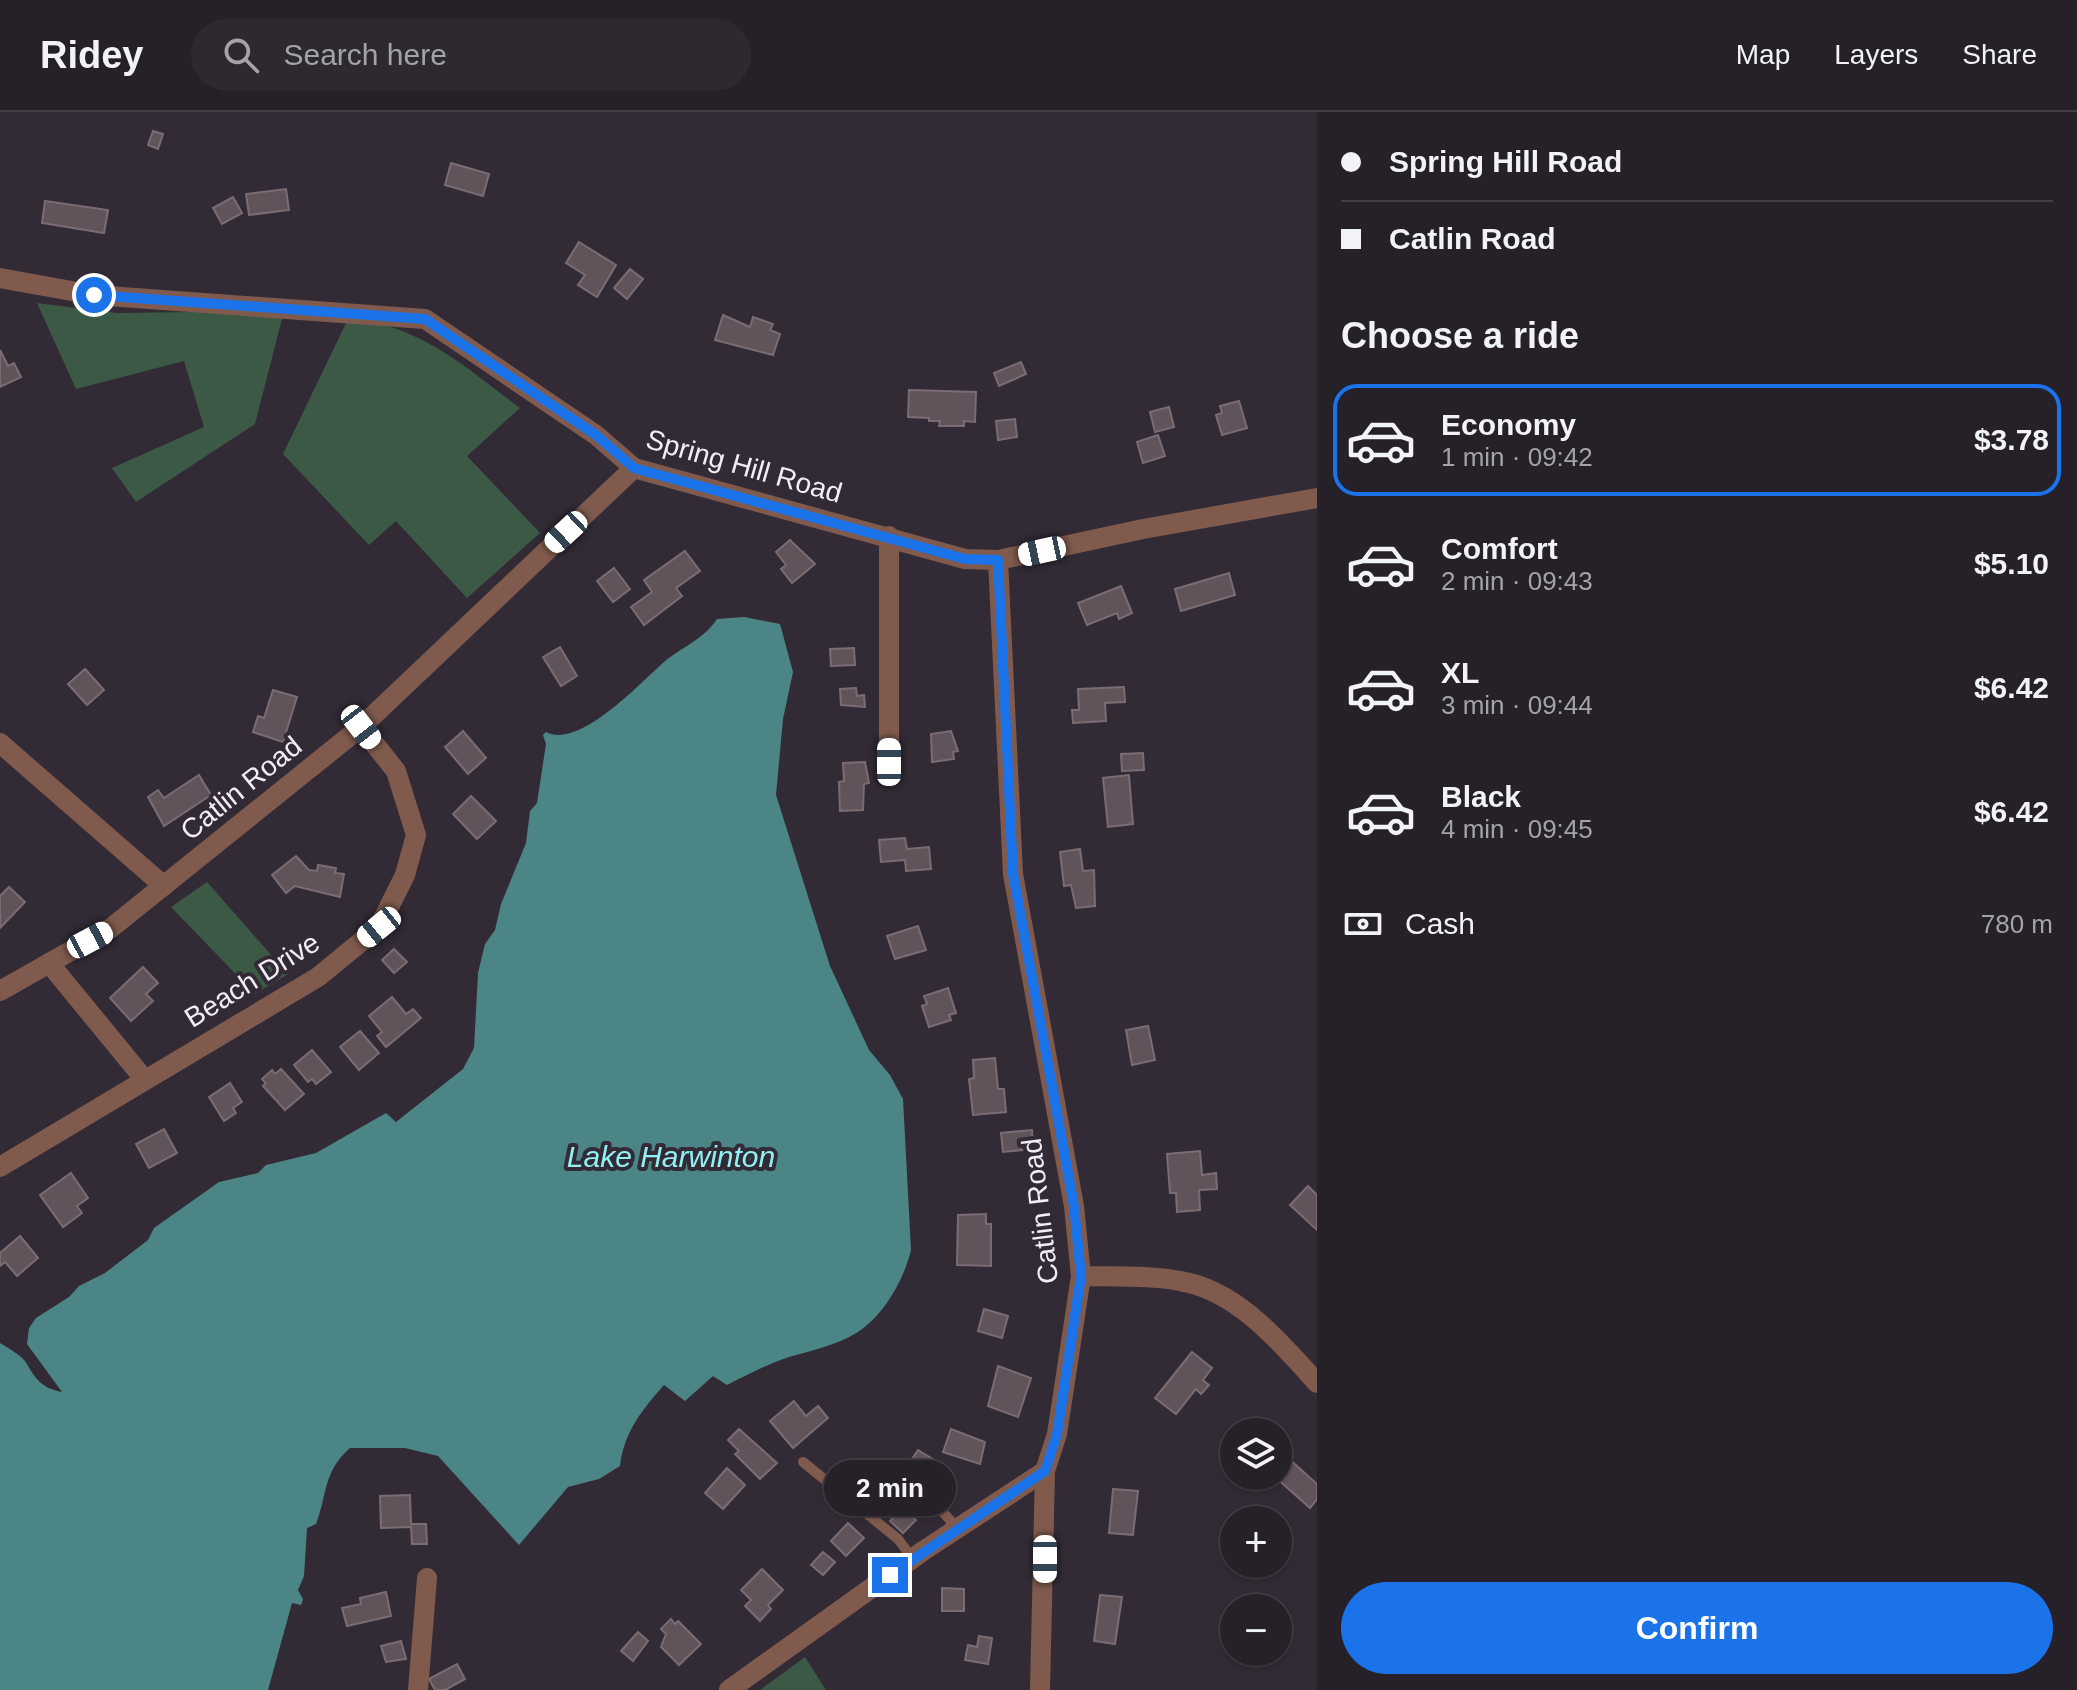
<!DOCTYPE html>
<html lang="en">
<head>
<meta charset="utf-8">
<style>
  :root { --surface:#262028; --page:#2e2830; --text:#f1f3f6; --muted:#a4a3a8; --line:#423e45; --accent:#1a73e8 }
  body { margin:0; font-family:Arial,sans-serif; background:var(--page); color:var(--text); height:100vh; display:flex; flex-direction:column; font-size:30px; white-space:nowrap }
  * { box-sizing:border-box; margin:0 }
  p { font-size:26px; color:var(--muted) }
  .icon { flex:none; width:44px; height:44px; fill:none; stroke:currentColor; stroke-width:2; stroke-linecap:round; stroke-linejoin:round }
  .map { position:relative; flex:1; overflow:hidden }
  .drawer { display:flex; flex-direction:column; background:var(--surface); width:760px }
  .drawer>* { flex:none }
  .guide { display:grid; align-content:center; height:176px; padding:0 24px; background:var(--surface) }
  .fabs { position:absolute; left:1220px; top:1306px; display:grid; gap:16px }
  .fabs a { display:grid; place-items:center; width:72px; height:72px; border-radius:50%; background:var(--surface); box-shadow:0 2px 6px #0004,0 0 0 2px var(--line); font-size:40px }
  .end { position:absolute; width:36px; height:36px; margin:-18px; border:10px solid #1a73e8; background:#fff; box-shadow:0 0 0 4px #fff }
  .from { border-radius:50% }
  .bubble { position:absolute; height:56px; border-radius:28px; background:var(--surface); box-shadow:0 2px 6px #0004,0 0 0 2px var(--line); font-size:26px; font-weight:700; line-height:56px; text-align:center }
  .car { position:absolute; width:24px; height:48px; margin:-24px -12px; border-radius:10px; box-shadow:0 0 6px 2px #0007; background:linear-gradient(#fff 24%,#345 0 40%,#fff 0 76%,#345 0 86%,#fff 0) }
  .guide b { display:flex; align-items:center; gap:28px; height:76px; font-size:30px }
  .guide b+b { border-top:2px solid var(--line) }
  .guide i { width:20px; height:20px; background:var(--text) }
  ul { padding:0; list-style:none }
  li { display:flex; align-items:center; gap:24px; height:112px; margin:0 16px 12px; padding:0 8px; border:4px solid transparent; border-radius:24px }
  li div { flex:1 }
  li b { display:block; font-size:30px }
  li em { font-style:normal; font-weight:700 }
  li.selected { border-color:var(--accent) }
  li>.icon { width:72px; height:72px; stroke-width:1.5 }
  h2 { padding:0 24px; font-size:36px; line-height:96px }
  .pay { display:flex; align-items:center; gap:20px; height:88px; padding:0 24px; font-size:30px }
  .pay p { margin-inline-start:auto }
  .primary-button { display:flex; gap:16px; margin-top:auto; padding:16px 24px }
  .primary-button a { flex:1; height:92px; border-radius:48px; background:var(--accent); color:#fff; font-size:32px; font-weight:700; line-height:92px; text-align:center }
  header { display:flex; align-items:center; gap:48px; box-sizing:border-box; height:112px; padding:0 40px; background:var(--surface); border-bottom:2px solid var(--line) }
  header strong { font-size:38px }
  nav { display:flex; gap:44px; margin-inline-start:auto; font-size:28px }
  .search { width:560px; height:72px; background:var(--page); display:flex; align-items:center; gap:20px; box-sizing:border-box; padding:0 28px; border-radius:44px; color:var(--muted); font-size:30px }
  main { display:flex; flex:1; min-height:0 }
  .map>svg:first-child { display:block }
  .green { fill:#3c5945 }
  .water { fill:#4b8586 }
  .building { fill:#61535a; stroke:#7b6c73; stroke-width:2 }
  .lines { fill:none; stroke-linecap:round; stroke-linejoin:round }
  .lane { stroke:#805b4d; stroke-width:10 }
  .street { stroke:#805b4d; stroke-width:20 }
  .route { stroke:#1a73e8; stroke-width:10 }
  .labels { text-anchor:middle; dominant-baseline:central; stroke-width:8; stroke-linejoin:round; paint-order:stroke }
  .street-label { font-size:28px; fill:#f2eef6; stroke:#322b36 }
  .water-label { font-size:30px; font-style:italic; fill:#91f0f2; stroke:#322b36 }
</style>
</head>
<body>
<header>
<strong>Ridey</strong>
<div class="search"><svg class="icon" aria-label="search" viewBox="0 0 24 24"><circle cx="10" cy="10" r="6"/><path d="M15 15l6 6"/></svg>Search here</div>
<nav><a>Map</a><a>Layers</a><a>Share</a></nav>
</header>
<main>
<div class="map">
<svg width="1317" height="1578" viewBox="0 0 1317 1578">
  <rect width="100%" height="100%" fill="#322b36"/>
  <!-- green -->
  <g class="green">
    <path d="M 37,191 L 117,201 L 284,199 L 255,312 L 136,390 L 112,356 L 204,315 L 184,249 L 76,277 Z"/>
    <path d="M 349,205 C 425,217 460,251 520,296 L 467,344 L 540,421 L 467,486 L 396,409 L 369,433 L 283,342 Z"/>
    <path d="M 207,770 L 288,862 L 255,882 L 171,795 Z"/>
    <path d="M 805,1545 L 826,1578 L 760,1578 Z"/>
  </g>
  <!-- water -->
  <path class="water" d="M 744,505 L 780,512 L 793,560 L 783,607 L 776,683 L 830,854 L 869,938 L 890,963 L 903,987 L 911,1138 C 904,1167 885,1202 858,1220 C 837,1234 807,1239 783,1247 C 764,1254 745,1264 727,1273 L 713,1264 L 685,1289 L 664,1273 C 642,1298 624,1320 620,1354 L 599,1367 L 568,1375 L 519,1433 L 438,1344 L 405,1336 L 350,1336 C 323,1360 328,1380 316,1412 L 307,1416 L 304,1464 L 298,1478 L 303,1487 L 301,1493 L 292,1491 L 268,1578 L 0,1578 L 0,1231 C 8,1236 23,1244 27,1252 C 36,1268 42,1276 62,1280 L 27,1232 L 29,1216 L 36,1206 L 69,1185 L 79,1174 L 105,1161 L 148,1128 L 154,1116 L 219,1070 L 258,1061 L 266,1053 L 316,1041 L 386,1001 L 396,1010 L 463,957 L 474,936 L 478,861 L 485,832 L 495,818 L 501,792 L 526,731 L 530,699 L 537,691 L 546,632 L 543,623 L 546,620 C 579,638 641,570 664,550 C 683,534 703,528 717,507 Z"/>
  <!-- building -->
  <g class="building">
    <path d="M 153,19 L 163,22 L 158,37 L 148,33 Z"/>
    <path d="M 451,51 L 489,62 L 483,84 L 445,73 Z"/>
    <path d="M 286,77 L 289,98 L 249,103 L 246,82 Z"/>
    <path d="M 233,85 L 242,101 L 222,112 L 213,96 Z"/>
    <path d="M 45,89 L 108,98 L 104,121 L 42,111 Z"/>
    <path d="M 579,130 L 616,153 L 597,185 L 578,173 L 585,163 L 566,151 Z"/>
    <path d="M 630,157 L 643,167 L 627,187 L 614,176 Z"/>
    <path d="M 723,203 L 750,215 L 753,205 L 773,212 L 770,218 L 780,222 L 773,243 L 715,228 Z"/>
    <path d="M 0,238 L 8,254 L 14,251 L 21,265 L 0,275 Z"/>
    <path d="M 1021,250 L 1026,262 L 999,274 L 994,261 Z"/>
    <path d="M 909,278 L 976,280 L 975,310 L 964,309 L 964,314 L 939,314 L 940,309 L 929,309 L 929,306 L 908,305 Z"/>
    <path d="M 1239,289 L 1247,316 L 1222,323 L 1216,303 L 1222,301 L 1220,294 Z"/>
    <path d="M 1169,295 L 1174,315 L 1155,320 L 1150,300 Z"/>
    <path d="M 1015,307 L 1017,325 L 998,328 L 996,309 Z"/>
    <path d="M 1158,323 L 1165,344 L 1143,351 L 1137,330 Z"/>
    <path d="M 790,428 L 815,452 L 792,471 L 781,457 L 786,453 L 776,440 Z"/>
    <path d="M 685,439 L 700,459 L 676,476 L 682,484 L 644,513 L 631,495 L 652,480 L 644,468 Z"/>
    <path d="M 614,456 L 630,477 L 613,490 L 597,469 Z"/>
    <path d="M 1229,461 L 1235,483 L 1181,499 L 1175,477 Z"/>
    <path d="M 1121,474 L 1132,501 L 1119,507 L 1117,501 L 1087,513 L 1078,491 Z"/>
    <path d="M 560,535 L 577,564 L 561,574 L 543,545 Z"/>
    <path d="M 854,536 L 855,553 L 831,554 L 830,537 Z"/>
    <path d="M 85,557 L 104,578 L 87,593 L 68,572 Z"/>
    <path d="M 1124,575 L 1125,590 L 1105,591 L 1106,609 L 1073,611 L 1072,598 L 1079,598 L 1078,577 Z"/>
    <path d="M 856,576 L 857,584 L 864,583 L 865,595 L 841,593 L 840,577 Z"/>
    <path d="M 273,578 L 297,585 L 283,630 L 253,620 L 258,604 L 264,606 Z"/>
    <path d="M 463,619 L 486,646 L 468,662 L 445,635 Z"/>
    <path d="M 951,619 L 958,639 L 953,640 L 954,647 L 932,650 L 931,622 Z"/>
    <path d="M 1143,641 L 1144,658 L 1122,659 L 1121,642 Z"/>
    <path d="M 865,650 L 869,671 L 864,672 L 863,698 L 840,699 L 839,670 L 844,669 L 843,651 Z"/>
    <path d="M 199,663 L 211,683 L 164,714 L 148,685 L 158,678 L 164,686 Z"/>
    <path d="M 1129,663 L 1133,712 L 1108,715 L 1103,666 Z"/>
    <path d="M 471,684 L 496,709 L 477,727 L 453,702 Z"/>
    <path d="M 905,726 L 907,737 L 929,735 L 931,757 L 906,759 L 905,748 L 881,750 L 879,728 Z"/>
    <path d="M 1080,737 L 1083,759 L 1094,758 L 1095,794 L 1076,796 L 1071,773 L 1064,774 L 1060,740 Z"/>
    <path d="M 296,744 L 309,758 L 317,759 L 318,753 L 336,756 L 335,761 L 344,762 L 340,785 L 295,774 L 286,781 L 272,763 Z"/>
    <path d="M 9,775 L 25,790 L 0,816 L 0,784 Z"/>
    <path d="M 918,814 L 926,838 L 895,847 L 887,824 Z"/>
    <path d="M 394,837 L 407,850 L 394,861 L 382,848 Z"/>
    <path d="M 143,855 L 158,871 L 146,882 L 153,889 L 131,909 L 110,886 Z"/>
    <path d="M 948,876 L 956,901 L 949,903 L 951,908 L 929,915 L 922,894 L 927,892 L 924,884 Z"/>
    <path d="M 392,885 L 406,902 L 413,897 L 421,906 L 386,935 L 377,924 L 382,920 L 369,904 Z"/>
    <path d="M 1148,914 L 1155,948 L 1132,953 L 1126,918 Z"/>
    <path d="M 360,919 L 379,941 L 359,958 L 340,935 Z"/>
    <path d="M 312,938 L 331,960 L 316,972 L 312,967 L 308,970 L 294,953 Z"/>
    <path d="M 995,946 L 998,977 L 1004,977 L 1006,1000 L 973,1003 L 969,967 L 974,966 L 973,948 Z"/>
    <path d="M 281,957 L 304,982 L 285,998 L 263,974 L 266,971 L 262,967 L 272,958 L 275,962 Z"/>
    <path d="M 230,971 L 242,990 L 233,996 L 236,1001 L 224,1009 L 209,985 Z"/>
    <path d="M 164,1017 L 177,1041 L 149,1056 L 136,1032 Z"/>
    <path d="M 1032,1018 L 1033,1037 L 1003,1040 L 1001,1021 Z"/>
    <path d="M 1200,1039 L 1202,1063 L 1216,1061 L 1217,1077 L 1199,1078 L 1200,1098 L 1177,1100 L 1176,1081 L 1170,1081 L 1167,1042 Z"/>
    <path d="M 71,1061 L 88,1086 L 77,1094 L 82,1101 L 63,1115 L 40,1083 Z"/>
    <path d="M 1308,1074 L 1317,1083 L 1317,1118 L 1290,1093 Z"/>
    <path d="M 986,1102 L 986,1112 L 991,1112 L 991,1154 L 957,1153 L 958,1103 Z"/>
    <path d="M 20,1124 L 38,1146 L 17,1164 L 5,1150 L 0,1154 L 0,1141 Z"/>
    <path d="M 984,1197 L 1008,1204 L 1002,1226 L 978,1219 Z"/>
    <path d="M 1192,1240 L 1212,1256 L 1203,1268 L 1209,1273 L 1201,1282 L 1196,1277 L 1176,1302 L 1155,1286 Z"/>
    <path d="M 998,1254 L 1031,1266 L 1018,1305 L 988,1294 Z"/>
    <path d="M 794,1289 L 806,1304 L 818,1294 L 828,1306 L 793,1336 L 770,1309 Z"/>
    <path d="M 739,1317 L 777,1351 L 760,1367 L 735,1342 L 739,1339 L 728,1328 Z"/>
    <path d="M 951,1317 L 985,1330 L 980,1352 L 943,1340 Z"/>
    <path d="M 918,1338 L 936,1349 L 926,1364 L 908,1353 Z"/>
    <path d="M 1288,1346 L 1317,1372 L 1317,1387 L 1310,1396 L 1274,1364 L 1278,1364 L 1278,1357 Z"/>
    <path d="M 727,1356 L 745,1373 L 723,1397 L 705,1381 Z"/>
    <path d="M 1113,1377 L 1138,1379 L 1133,1423 L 1109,1421 Z"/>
    <path d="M 410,1383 L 411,1412 L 426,1412 L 427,1432 L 412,1432 L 411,1415 L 381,1416 L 380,1384 Z"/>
    <path d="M 902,1396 L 916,1408 L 903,1421 L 890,1409 Z"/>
    <path d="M 848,1411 L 864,1426 L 846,1444 L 831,1429 Z"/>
    <path d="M 823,1440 L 835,1450 L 823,1463 L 811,1453 Z"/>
    <path d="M 762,1457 L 783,1478 L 768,1493 L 771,1497 L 760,1509 L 745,1494 L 751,1488 L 741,1478 Z"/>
    <path d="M 942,1476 L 964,1477 L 964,1499 L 942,1499 Z"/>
    <path d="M 386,1480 L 391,1504 L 347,1514 L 342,1496 L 361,1492 L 360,1486 Z"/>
    <path d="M 1100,1483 L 1122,1485 L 1115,1532 L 1094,1529 Z"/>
    <path d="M 671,1507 L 675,1512 L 678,1509 L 701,1532 L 679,1553 L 661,1535 L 666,1522 L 661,1517 Z"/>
    <path d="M 638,1520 L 648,1529 L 633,1549 L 621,1539 Z"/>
    <path d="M 979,1524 L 992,1526 L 988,1552 L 965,1548 L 968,1533 L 977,1535 Z"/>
    <path d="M 401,1529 L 406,1547 L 386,1550 L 381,1534 Z"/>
    <path d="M 457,1552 L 465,1567 L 445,1578 L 435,1578 L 429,1567 Z"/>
  </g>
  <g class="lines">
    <!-- lane -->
    <g class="lane">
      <path d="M 803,1350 L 898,1427 L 913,1447"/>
      <path d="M 860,1396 L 893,1367 L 927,1382 L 957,1416"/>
    </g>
    <!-- street -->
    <g class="street">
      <path d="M 0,166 L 94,183 L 425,207 L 596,323 L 634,356 L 965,447 L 998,448 L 1143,417 L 1317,386"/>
      <path d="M 889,424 L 889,650"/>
      <path d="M 0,631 L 164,774"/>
      <path d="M 49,851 L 145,968"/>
      <path d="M 0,879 L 111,816 L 361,615 L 634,356"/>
      <path d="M 0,1055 L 318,865 L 379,815 L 405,763 L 416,723 L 396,659 L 361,615"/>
      <path d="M 1081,1164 C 1113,1165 1148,1163 1180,1169 C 1237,1178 1281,1231 1317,1271"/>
      <path d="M 418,1578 L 427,1466"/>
      <path d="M 729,1578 L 923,1439 L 1045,1359 L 1057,1322 L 1081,1164 L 1074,1094 L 1013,762 L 998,448"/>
      <path d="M 1040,1578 L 1045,1359"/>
    </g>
  </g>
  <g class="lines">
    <!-- route -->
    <path class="route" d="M 94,183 L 425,207 L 596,323 L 634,356 L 965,447 L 998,448 L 1013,762 L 1074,1094 L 1081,1164 L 1057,1322 L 1045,1359 L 890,1463"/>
  </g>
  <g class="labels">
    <!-- street labels -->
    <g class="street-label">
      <text transform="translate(744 354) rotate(16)">Spring Hill Road</text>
      <text transform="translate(241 676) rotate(-39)">Catlin Road</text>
      <text transform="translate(252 868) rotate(-32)">Beach Drive</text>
      <text transform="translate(1040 1099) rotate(-97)">Catlin Road</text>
    </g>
    <!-- water labels -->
    <g class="water-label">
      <text x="671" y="1044">Lake Harwinton</text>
    </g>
  </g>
</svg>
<div class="fabs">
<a><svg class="icon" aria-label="layers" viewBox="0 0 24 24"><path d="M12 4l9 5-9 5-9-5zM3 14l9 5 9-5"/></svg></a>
<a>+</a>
<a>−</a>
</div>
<i class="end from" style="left:94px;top:183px"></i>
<i class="end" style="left:890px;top:1463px"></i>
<div class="bubble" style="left:824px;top:1348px;width:132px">2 min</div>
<i class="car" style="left:566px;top:420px;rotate:227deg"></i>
<i class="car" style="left:1042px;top:439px;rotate:258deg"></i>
<i class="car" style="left:361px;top:615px;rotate:142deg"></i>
<i class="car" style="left:889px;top:650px;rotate:0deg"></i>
<i class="car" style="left:379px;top:815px;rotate:231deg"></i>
<i class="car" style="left:90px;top:828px;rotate:62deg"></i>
<i class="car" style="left:1045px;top:1447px;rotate:180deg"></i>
</div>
<section class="drawer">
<div class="guide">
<b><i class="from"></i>Spring Hill Road</b>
<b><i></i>Catlin Road</b>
</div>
<h2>Choose a ride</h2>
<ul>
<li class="selected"><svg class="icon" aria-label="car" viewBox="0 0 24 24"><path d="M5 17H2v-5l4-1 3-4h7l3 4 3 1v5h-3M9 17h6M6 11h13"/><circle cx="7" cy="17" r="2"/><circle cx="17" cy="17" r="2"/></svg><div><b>Economy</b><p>1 min · 09:42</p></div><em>$3.78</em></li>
<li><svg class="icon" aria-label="car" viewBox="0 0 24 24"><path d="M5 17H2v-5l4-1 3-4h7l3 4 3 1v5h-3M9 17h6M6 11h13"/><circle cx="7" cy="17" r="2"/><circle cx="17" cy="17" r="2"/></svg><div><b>Comfort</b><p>2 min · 09:43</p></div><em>$5.10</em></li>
<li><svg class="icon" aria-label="car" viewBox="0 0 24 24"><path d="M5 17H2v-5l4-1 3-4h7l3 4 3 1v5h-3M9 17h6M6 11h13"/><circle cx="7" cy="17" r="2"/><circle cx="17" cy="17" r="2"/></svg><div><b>XL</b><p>3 min · 09:44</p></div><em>$6.42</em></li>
<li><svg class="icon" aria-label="car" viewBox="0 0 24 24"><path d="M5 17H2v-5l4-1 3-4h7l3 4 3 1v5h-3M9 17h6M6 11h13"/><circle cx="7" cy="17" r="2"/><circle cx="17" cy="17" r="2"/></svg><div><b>Black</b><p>4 min · 09:45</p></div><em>$6.42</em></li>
</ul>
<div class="pay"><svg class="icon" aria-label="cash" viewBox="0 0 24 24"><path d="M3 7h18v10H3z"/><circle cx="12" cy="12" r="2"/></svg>Cash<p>780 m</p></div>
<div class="primary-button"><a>Confirm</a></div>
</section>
</main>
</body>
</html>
